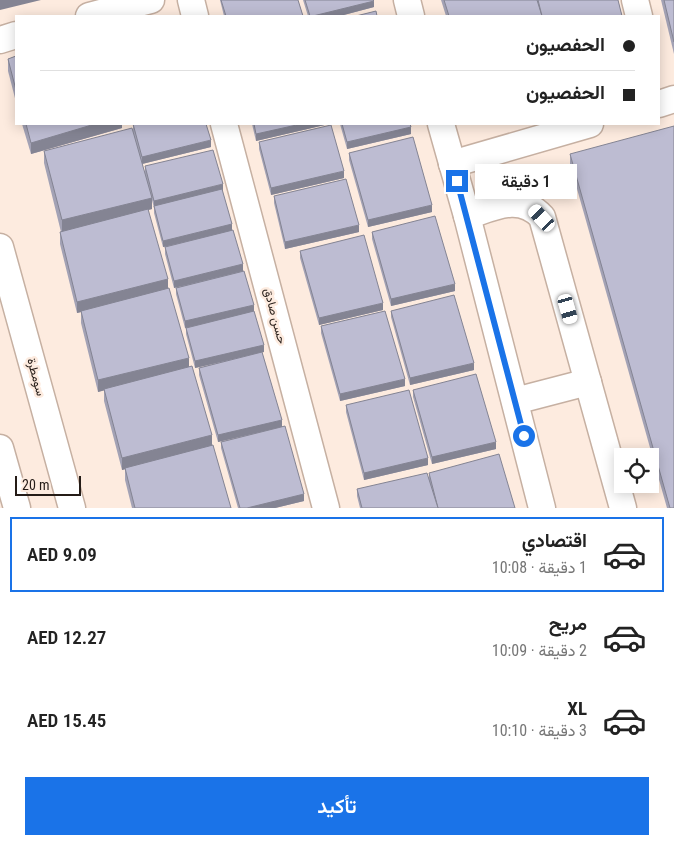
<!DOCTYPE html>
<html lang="ar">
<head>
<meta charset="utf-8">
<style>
  :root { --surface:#fff; --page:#f6f6f6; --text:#222; --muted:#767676; --line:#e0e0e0; --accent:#1a73e8 }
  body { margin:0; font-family:"Roboto Condensed",Vazirmatn,sans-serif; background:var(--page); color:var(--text); direction:rtl; height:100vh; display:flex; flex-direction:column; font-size:19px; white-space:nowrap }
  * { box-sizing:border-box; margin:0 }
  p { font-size:16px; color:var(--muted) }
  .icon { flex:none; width:28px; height:28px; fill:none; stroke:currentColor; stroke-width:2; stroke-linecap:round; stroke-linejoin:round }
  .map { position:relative; height:508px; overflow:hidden; direction:ltr }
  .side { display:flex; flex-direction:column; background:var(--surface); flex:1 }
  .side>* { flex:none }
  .top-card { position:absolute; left:15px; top:15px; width:645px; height:110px; border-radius:0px; box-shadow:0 2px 12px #0003; direction:rtl; display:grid; align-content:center; height:110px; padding:0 25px; background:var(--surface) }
  .tools { position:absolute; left:614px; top:448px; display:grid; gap:10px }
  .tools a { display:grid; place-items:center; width:45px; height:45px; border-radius:0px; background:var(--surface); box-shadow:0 2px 12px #0003; font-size:25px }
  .scale { position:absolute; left:15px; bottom:12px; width:66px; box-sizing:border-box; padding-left:5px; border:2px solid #251c17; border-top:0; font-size:14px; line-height:18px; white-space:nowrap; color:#251c17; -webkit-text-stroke:4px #fdebdf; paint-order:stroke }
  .end { position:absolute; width:22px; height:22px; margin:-11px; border:6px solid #1a73e8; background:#fff; box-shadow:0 0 0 2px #fff }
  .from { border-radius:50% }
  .bubble { position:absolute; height:35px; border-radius:0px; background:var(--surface); box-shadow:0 2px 12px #0003; font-size:16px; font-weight:600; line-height:35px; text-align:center; direction:rtl }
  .car { position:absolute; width:15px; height:30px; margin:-15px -8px; border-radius:6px; box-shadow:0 0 4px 1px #0007; background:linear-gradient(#fff 24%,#345 0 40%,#fff 0 76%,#345 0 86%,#fff 0) }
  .top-card b { display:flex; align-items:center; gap:18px; height:48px; font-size:19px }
  .top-card b+b { border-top:1px solid var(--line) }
  .top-card i { width:12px; height:12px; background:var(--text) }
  ul { padding:9px 0 0; list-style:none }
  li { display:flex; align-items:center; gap:15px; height:75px; margin:0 10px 8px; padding:0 15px; border:2px solid transparent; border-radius:0px }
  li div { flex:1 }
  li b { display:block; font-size:19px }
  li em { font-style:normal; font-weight:600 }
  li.active { border-color:var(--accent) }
  li>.icon { width:45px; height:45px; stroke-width:1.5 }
  .primary-button { display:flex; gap:10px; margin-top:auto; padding:10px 25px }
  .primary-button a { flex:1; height:58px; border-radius:0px; background:var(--accent); color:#fff; font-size:20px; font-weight:600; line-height:58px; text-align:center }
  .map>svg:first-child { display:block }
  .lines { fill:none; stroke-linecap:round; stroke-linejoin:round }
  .minor-casing { stroke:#c6b0a2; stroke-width:29 }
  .minor { stroke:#fff; stroke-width:26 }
  .wall { fill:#a3a2b5 }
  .shaded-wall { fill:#848493 }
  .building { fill:#bdbcd2; stroke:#848493 }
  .route { stroke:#1a73e8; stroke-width:6 }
  .labels { text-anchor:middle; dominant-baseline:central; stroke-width:5; stroke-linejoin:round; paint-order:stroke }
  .street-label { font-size:12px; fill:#251c17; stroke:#fdebdf }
</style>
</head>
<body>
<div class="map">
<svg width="674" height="508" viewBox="0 0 674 508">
  <rect width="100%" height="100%" fill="#fdebdf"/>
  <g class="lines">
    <!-- minor casing -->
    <g class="minor-casing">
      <g id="minor">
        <path d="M 191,0 L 195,16"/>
        <path d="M 407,0 L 411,16"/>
        <path d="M 635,0 L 639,16"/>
        <path d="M 89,16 L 151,0"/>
        <path d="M 0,40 L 16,35"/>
        <path d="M 659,104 L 674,99"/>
        <path d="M 224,124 L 326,508"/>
        <path d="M 441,124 L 467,216 L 542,508"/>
        <path d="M 452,164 L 590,124"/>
        <path d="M 467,216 C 494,207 520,193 542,217 L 623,508"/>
        <path d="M 0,247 L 72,508"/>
        <path d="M 515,401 L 588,382"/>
        <path d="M 0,448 L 17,508"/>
      </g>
    </g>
    <!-- minor -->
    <use href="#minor" class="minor"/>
  </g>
  <!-- wall -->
  <g class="wall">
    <path d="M 220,0 L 298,0 L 303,16 L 224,16 Z"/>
    <path d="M 303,0 L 373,0 L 374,7 L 340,16 L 308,16 Z"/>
    <path d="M 441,0 L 618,0 L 622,16 L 446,16 Z"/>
    <path d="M 661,0 L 674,0 L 674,54 Z"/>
    <path d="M 16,56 L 16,102 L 8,71 L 8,59 Z"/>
    <path d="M 22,124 L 122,124 L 122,128 L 31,154 Z"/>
    <path d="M 133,124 L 211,147 L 142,164 L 145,173 L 145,166 L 223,191 L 222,191 L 232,230 L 264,352 L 262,352 L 282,427 L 304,501 L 275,508 L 238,508 L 221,448 L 221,442 L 261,432 L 218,442 L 199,375 L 199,368 L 227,361 L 195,368 L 186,334 L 186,328 L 185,328 L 176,294 L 176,288 L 184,285 L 174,288 L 165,254 L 165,247 L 163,247 L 154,213 L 154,208 L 152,200 L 152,209 L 148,210 L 168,288 L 189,367 L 231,508 L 132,508 L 125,480 L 125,469 L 122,470 L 104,401 L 104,390 L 98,392 L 81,323 L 81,312 L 77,313 L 60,244 L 60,232 L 61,232 L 44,163 L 44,151 L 133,129 Z"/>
    <path d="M 252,124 L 329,124 L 256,141 Z"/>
    <path d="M 340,124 L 410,124 L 411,134 L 347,149 Z"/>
    <path d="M 259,142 L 344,178 L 271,195 L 259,149 Z"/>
    <path d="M 349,153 L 432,212 L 368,227 L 349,160 Z"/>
    <path d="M 570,154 L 674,508 L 667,508 L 570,164 Z"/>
    <path d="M 274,196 L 359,232 L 285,249 L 274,203 Z"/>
    <path d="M 372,232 L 455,291 L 391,306 L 372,239 Z"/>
    <path d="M 300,251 L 383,310 L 319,325 L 300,258 Z"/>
    <path d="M 391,311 L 474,370 L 410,385 L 391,317 Z"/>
    <path d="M 321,326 L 405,386 L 340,401 L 321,333 Z"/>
    <path d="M 413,390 L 496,449 L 432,464 L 413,397 Z"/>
    <path d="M 346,405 L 428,465 L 364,480 L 346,412 Z"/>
    <path d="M 429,473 L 515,508 L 360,508 L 357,496 L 357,489 L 429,478 Z"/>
  </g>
  <!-- shaded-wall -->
  <g class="shaded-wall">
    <path d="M 0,0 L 41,0 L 0,10 Z"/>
    <path d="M 374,1 L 374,7 L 340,16 L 313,16 Z"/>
    <path d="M 95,124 L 122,124 L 122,128 L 31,154 L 31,143 Z"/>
    <path d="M 301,124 L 329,124 L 256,141 L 256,134 Z"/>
    <path d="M 411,127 L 411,134 L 347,149 L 347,142 Z"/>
    <path d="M 211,140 L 211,147 L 142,164 L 142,157 Z"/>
    <path d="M 344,171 L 344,178 L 271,195 L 271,188 Z"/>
    <path d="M 223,184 L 223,191 L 154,208 L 154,201 Z"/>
    <path d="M 152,198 L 152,209 L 62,232 L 62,220 Z"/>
    <path d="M 432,205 L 432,212 L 368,227 L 368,220 Z"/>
    <path d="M 232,224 L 232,231 L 163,247 L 163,241 Z"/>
    <path d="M 359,225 L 359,232 L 285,249 L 285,242 Z"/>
    <path d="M 243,264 L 243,271 L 174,288 L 174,281 Z"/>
    <path d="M 168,279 L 168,291 L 77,313 L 77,302 Z"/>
    <path d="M 455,284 L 455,291 L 391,306 L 391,299 Z"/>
    <path d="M 383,303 L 383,310 L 319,325 L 319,318 Z"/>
    <path d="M 254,305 L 254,312 L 185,328 L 185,321 Z"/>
    <path d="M 264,345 L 264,352 L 195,368 L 195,361 Z"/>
    <path d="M 189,358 L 189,369 L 98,392 L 98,380 Z"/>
    <path d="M 474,363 L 474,370 L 410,385 L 410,378 Z"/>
    <path d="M 405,379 L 405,386 L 340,401 L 340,394 Z"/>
    <path d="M 282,420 L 282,427 L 218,442 L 218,435 Z"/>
    <path d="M 212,435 L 212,447 L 122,470 L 122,458 Z"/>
    <path d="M 496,442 L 496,449 L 432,464 L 432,457 Z"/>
    <path d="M 428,458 L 428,465 L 364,480 L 364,473 Z"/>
    <path d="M 304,494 L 304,501 L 275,508 L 247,508 Z"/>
  </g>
  <!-- building -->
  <g class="building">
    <path d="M 221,0 L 298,0 L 303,16 L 226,16 Z"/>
    <path d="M 305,0 L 373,0 L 374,1 L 313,16 L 310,16 Z"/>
    <path d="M 444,0 L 537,0 L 542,16 L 449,16 Z"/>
    <path d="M 538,0 L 618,0 L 622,16 L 542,16 Z"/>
    <path d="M 664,0 L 674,0 L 674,42 Z"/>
    <path d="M 376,11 L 377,16 L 356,16 Z"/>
    <path d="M 16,56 L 16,90 L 8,59 Z"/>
    <path d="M 26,124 L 95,124 L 31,143 Z"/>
    <path d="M 133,124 L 206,124 L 211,140 L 142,157 Z"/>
    <path d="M 254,124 L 301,124 L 256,134 Z"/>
    <path d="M 342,124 L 410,124 L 411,127 L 347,142 Z"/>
    <path d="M 331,125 L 344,171 L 271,188 L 259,142 Z"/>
    <path d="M 674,126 L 674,508 L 670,508 L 570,154 Z"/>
    <path d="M 132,128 L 152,198 L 62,220 L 44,151 Z"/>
    <path d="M 413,137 L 432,205 L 368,220 L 349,153 Z"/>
    <path d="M 213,150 L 223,184 L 154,201 L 145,166 Z"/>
    <path d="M 346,179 L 359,225 L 285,242 L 274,196 Z"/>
    <path d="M 222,189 L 232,224 L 163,241 L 154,206 Z"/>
    <path d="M 148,209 L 168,279 L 77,302 L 60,232 Z"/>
    <path d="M 435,216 L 455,284 L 391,299 L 372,232 Z"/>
    <path d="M 233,230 L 243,264 L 174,281 L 165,247 Z"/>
    <path d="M 364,235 L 383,303 L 319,318 L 300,251 Z"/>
    <path d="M 244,271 L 254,305 L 185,321 L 176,288 Z"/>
    <path d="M 169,288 L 189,358 L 98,380 L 81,311 Z"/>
    <path d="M 454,295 L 474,363 L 410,378 L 391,311 Z"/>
    <path d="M 254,311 L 264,345 L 195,361 L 186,328 Z"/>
    <path d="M 385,311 L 405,379 L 340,394 L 321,326 Z"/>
    <path d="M 262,352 L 282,420 L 218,435 L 199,368 Z"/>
    <path d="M 192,366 L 212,435 L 122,458 L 104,389 Z"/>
    <path d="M 476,374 L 496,442 L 432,457 L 413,390 Z"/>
    <path d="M 409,390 L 428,458 L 364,473 L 346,405 Z"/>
    <path d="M 285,426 L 304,494 L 247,508 L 240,508 L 221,442 Z"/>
    <path d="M 213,445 L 231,508 L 135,508 L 125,468 Z"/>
    <path d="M 499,454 L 515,508 L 438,508 L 429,473 Z"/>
    <path d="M 427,473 L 438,508 L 362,508 L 357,489 Z"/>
  </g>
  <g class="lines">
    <!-- route -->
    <path class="route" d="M 457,181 L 524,436"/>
  </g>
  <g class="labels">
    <!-- street labels -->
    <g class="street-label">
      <text transform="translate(275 316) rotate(75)">حسن صادق</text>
      <text transform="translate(36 377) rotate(75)">سومطرة</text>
    </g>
  </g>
</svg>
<div class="tools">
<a><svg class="icon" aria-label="locate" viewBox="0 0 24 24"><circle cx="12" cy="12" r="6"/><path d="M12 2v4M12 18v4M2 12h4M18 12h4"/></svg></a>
</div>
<div class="scale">20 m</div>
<i class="end from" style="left:524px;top:436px"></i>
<i class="end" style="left:457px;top:181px"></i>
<div class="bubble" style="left:475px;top:164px;width:102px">1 دقيقة</div>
<i class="car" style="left:542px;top:218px;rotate:317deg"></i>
<i class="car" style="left:568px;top:309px;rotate:164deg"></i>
<div class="top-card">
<b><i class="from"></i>الحفصيون</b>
<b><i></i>الحفصيون</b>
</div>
</div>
<section class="side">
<ul>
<li class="active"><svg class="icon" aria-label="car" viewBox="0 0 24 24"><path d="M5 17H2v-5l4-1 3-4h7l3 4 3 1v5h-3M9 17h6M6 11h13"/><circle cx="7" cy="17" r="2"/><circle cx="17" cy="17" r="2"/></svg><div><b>اقتصادي</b><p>1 دقيقة · 10:08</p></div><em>AED 9.09</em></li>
<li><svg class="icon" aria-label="car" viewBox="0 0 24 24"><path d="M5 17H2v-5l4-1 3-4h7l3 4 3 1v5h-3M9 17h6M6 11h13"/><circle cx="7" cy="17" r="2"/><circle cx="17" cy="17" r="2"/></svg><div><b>مريح</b><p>2 دقيقة · 10:09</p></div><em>AED 12.27</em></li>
<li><svg class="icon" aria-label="car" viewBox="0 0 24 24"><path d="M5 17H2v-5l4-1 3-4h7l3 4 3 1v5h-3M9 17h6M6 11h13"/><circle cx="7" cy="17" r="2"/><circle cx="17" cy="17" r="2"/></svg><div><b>XL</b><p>3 دقيقة · 10:10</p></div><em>AED 15.45</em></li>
</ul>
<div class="primary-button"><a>تأكيد</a></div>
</section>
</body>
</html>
